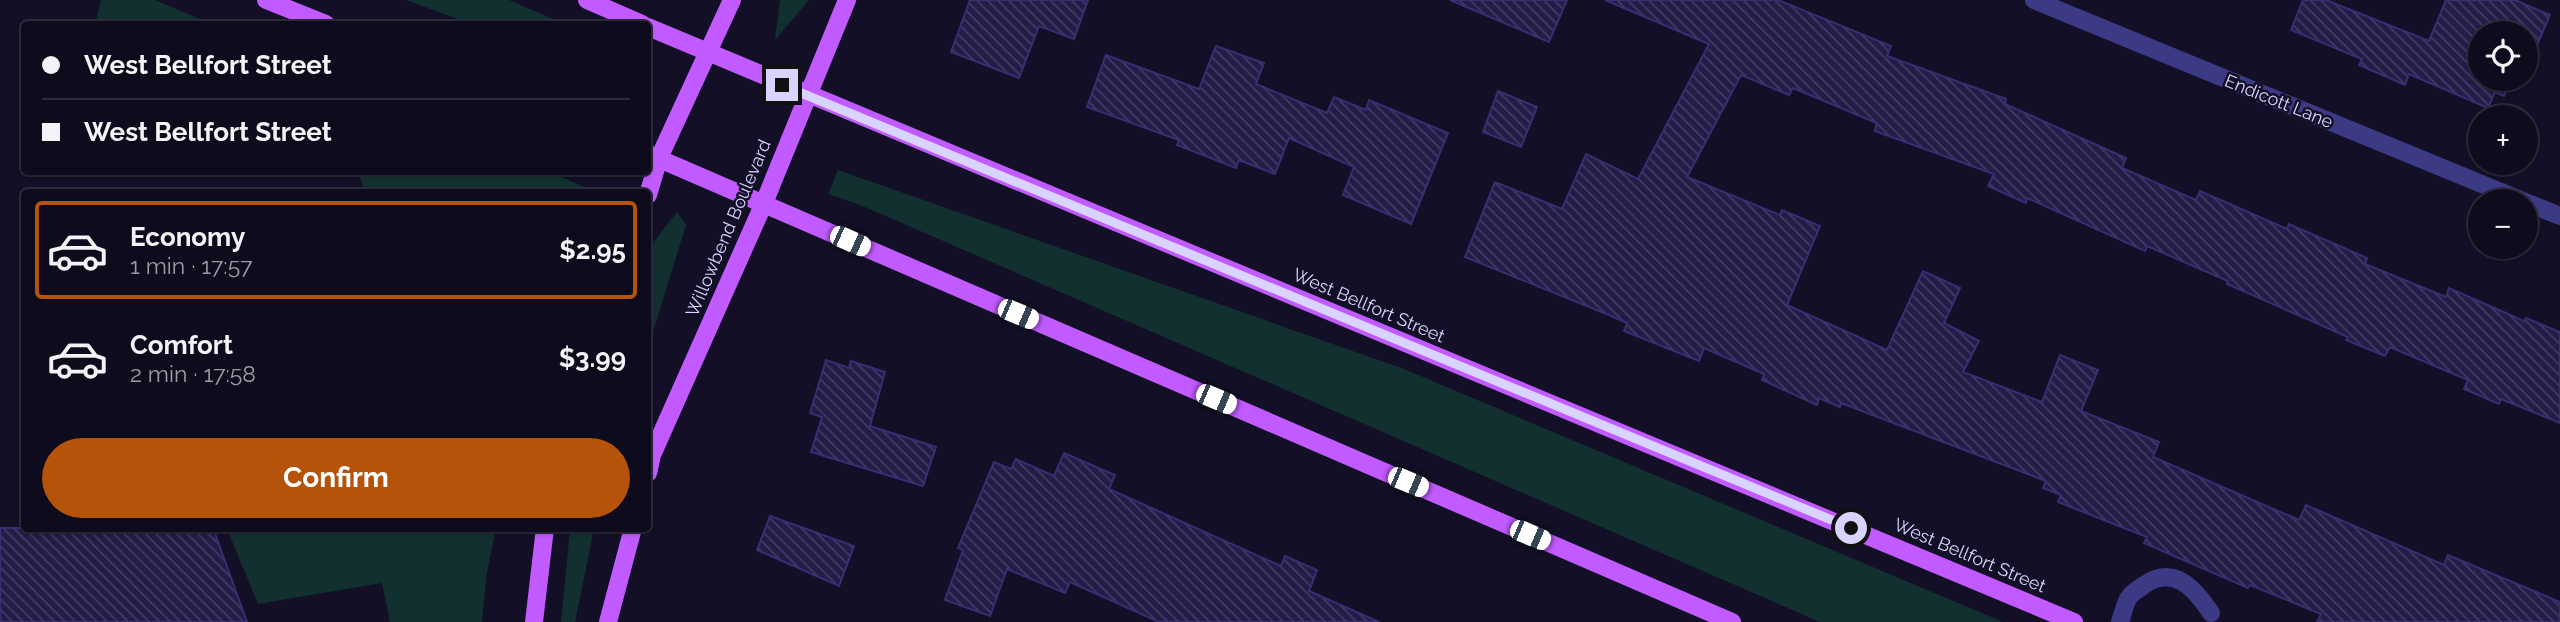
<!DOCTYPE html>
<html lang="en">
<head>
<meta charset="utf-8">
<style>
  :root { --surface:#0e0b1c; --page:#1c1929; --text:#f1f3f6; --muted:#9b9ba3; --line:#2e2b3b; --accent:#b45309 }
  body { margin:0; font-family:Raleway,sans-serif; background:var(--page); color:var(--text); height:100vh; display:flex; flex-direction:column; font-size:26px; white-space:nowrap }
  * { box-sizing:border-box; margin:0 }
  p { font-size:23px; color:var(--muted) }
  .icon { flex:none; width:38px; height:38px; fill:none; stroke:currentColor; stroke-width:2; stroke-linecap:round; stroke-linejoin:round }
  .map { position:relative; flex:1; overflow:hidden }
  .panel { position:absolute; left:21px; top:189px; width:630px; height:343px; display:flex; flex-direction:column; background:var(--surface); border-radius:7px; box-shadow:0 2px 5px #0004,0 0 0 2px var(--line) }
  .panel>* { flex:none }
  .banner { position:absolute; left:21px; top:21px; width:630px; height:154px; border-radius:7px; box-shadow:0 2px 5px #0004,0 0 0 2px var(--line); display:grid; align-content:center; height:154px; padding:0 21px; background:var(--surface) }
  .fabs { position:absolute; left:2468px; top:21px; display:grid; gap:14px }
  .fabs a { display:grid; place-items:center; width:70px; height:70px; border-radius:50%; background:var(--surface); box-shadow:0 2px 5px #0004,0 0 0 2px var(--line); font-size:35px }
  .end { position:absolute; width:32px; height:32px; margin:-16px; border:9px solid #d9d4ff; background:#111; box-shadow:0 0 0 4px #111 }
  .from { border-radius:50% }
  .car { position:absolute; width:21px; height:42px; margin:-21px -10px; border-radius:9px; box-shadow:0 0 5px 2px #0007; background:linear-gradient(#fff 24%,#345 0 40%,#fff 0 76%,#345 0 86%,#fff 0) }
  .banner b { display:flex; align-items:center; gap:24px; height:66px; font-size:26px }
  .banner b+b { border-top:2px solid var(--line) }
  .banner i { width:18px; height:18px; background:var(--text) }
  ul { padding:12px 0 0; list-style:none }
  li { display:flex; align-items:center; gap:21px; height:98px; margin:0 14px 10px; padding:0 7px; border:4px solid transparent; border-radius:7px }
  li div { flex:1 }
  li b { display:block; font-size:26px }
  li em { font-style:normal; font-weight:700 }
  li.on { border-color:var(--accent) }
  li>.icon { width:63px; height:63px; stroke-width:1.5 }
  .primary-button { display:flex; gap:14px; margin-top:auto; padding:14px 21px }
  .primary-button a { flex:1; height:80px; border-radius:42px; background:var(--accent); color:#fff; font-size:28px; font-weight:700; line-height:80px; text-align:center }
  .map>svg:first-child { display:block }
  .grass { fill:#12302f }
  .building { fill:url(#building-back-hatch); stroke:#3b2d73; stroke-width:2 }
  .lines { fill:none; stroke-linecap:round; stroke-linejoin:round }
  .minor { stroke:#3d3a85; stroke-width:18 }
  .major { stroke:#c25bff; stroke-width:18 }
  .route { stroke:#d9d4ff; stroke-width:9 }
  .labels { text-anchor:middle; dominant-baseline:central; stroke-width:5; stroke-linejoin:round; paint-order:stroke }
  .street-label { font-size:18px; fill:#d9d4ff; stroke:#130f26 }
</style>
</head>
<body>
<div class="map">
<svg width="2560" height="622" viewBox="0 0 2560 622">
  <defs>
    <pattern id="building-back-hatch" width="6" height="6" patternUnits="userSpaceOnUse" patternTransform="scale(1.75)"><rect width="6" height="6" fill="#241b47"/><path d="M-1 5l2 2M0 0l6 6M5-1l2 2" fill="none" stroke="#433b63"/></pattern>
  </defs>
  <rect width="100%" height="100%" fill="#130f26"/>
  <!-- grass -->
  <g class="grass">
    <path d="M 101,0 L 155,0 L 211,24 L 97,24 L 96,21 Z"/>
    <path d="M 406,0 L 509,0 L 565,24 L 471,24 Z"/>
    <path d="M 780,0 L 809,0 L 775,40 Z"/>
    <path d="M 838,170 L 1404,369 L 2003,622 L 1820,622 L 858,204 L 828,194 Z"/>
    <path d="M 357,172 L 550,172 L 589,189 L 588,192 L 366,192 Z"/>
    <path d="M 677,212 L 686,225 L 648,348 L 648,249 Z"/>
    <path d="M 227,529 L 496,529 L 487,572 L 482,622 L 390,622 L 382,583 L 258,604 Z"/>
    <path d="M 570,529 L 594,529 L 575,622 L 561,622 Z"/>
  </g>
  <!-- building -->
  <g class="building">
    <path d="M 970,0 L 1088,0 L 1074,39 L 1039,26 L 1019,78 L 951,52 Z"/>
    <path d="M 1450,0 L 1567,0 L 1549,42 Z"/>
    <path d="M 1605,0 L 1778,0 L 1891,46 L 1887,56 L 2006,99 L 2005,104 L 2126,158 L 2122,168 L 2196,200 L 2200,191 L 2287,229 L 2289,224 L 2367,258 L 2365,264 L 2446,297 L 2449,288 L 2524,321 L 2526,318 L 2560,332 L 2560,423 L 2501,399 L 2499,404 L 2464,389 L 2468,380 L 2390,347 L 2385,356 L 2346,340 L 2348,337 L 2227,284 L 2228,281 L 2147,246 L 2145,251 L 2027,198 L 2026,203 L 1988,186 L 1994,174 L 1875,131 L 1877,123 L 1793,88 L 1789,95 L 1741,75 L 1687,177 L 1780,215 L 1782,210 L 1820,226 L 1787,305 L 1887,350 L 1923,271 L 1960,288 L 1944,323 L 1979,341 L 1963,372 L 2042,402 L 2060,355 L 2098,370 L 2081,411 L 2159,442 L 2153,457 L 2299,520 L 2306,505 L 2444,565 L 2448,555 L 2560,602 L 2560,622 L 2317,622 L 2321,614 L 2250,585 L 2248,588 L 2144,543 L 2147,537 L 2058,502 L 2061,495 L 2043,488 L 2046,481 L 1841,403 L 1840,407 L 1819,398 L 1817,405 L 1762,380 L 1764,374 L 1704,348 L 1699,361 L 1624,331 L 1627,323 L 1609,315 L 1465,257 L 1495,182 L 1562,209 L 1586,154 L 1638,179 L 1709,44 Z"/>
    <path d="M 2303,0 L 2326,0 L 2429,41 L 2446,0 L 2515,0 L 2550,15 L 2531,59 L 2525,56 L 2525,33 L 2480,33 L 2480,79 L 2511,79 L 2504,96 L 2495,92 L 2488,108 L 2409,74 L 2405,85 L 2359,65 L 2362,59 L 2291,30 Z"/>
    <path d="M 1216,46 L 1264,63 L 1256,84 L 1327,113 L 1334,97 L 1366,110 L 1369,100 L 1448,133 L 1411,224 L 1343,195 L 1354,167 L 1289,138 L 1275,174 L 1239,160 L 1236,168 L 1177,145 L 1179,140 L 1087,107 L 1106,55 L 1199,89 Z"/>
    <path d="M 1498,91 L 1537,107 L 1521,147 L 1483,132 Z"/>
    <path d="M 826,360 L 849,368 L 851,361 L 885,372 L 870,426 L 936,447 L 923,486 L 811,452 L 822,417 L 810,413 Z"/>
    <path d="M 1064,453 L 1115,475 L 1109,489 L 1281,566 L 1285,556 L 1317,570 L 1309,591 L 1379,622 L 1159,622 L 1070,582 L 1065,593 L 1007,569 L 990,616 L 945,600 L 963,550 L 958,548 L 994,462 L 1011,469 L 1016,459 L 1054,476 Z"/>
    <path d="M 770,516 L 854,546 L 839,586 L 757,550 Z"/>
    <path d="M 0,528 L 213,528 L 247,622 L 0,622 Z"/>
  </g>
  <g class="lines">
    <!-- minor -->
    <g class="minor">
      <path d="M 2034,0 L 2523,201"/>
      <path d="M 2525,202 L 2560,216"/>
      <path d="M 2120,622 C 2123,614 2125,602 2130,596 C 2133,592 2140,588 2144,585 C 2174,564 2195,589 2211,613"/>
    </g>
    <!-- major -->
    <g class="major">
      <path d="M 266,0 L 326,24"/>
      <path d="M 587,0 L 642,24"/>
      <path d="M 648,27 L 2074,622"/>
      <path d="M 648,154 L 1732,622"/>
      <path d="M 648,195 L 659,158 L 732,0"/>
      <path d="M 648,473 L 652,455 L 764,203 L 847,0"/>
      <path d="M 534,622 L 545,528"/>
      <path d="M 608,622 L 633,528"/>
    </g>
  </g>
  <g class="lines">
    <!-- route -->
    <path class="route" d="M 782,85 L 1851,528"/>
  </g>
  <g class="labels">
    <!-- street labels -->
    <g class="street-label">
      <text transform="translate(2279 101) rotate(22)">Endicott Lane</text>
      <text transform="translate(728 228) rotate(-67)">Willowbend Boulevard</text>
      <text transform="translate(1369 305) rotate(23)">West Bellfort Street</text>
      <text transform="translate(1970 555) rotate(23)">West Bellfort Street</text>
    </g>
  </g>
</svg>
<div class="fabs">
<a><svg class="icon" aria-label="locate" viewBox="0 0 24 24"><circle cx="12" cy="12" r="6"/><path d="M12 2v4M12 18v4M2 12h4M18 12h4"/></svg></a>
<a>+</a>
<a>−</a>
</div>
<i class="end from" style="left:1851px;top:528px"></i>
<i class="end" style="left:782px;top:85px"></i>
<i class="car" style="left:850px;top:241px;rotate:114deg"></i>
<i class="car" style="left:1018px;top:314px;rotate:113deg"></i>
<i class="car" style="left:1216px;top:399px;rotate:113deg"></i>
<i class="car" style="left:1408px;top:482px;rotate:113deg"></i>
<i class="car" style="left:1530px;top:535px;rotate:113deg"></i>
<div class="banner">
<b><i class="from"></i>West Bellfort Street</b>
<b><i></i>West Bellfort Street</b>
</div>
<section class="panel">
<ul>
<li class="on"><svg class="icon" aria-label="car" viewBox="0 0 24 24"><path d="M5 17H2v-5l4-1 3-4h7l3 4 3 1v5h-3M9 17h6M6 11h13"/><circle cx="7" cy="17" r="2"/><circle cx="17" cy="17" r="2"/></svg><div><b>Economy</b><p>1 min · 17:57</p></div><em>$2.95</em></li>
<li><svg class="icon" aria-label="car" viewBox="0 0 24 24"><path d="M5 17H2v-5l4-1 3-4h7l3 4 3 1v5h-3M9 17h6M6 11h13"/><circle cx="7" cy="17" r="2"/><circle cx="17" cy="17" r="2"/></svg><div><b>Comfort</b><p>2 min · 17:58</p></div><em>$3.99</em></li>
</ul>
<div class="primary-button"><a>Confirm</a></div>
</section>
</div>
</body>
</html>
